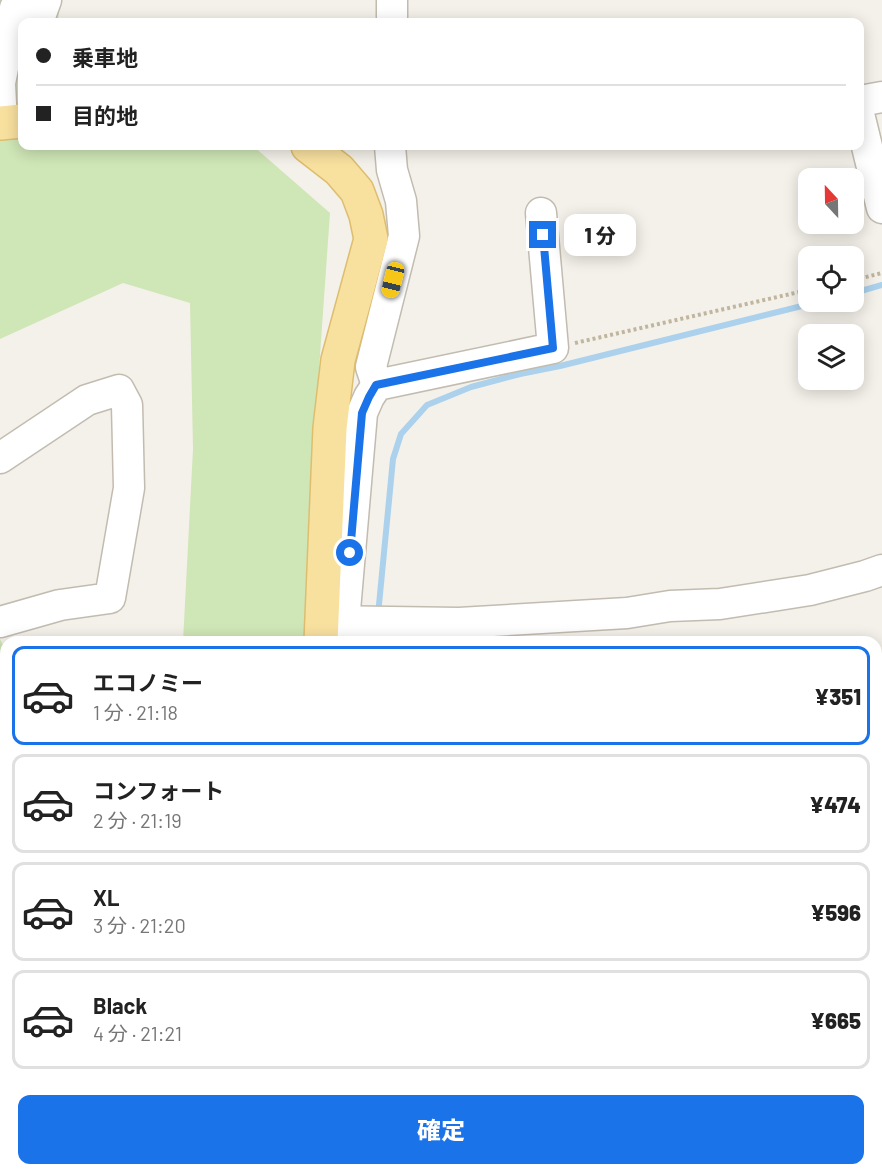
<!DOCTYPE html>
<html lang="ja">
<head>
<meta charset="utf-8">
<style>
  :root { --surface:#fff; --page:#f6f6f6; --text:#222; --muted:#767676; --line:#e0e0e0; --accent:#1a73e8 }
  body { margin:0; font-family:Barlow,"Noto Sans JP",sans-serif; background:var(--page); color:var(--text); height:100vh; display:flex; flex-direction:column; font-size:22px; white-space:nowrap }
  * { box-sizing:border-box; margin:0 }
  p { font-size:20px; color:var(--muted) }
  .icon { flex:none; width:33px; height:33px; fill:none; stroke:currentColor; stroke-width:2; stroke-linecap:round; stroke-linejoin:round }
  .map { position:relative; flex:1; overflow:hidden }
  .side { position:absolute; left:0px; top:636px; width:882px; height:540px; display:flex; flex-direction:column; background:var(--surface); border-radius:18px 18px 0 0; box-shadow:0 3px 15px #0003 }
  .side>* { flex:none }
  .guide { position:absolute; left:18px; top:18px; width:846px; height:132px; border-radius:12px; box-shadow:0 3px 15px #0003; display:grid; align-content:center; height:132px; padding:0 18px; background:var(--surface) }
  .needle { width:39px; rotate:338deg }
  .controls { position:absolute; left:798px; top:168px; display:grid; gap:12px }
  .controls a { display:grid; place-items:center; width:66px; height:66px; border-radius:12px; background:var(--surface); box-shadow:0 3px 15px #0003; font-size:30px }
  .end { position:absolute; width:27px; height:27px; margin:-14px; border:8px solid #1a73e8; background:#fff; box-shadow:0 0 0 3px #fff }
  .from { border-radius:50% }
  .bubble { position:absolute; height:42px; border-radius:12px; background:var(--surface); box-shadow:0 3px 15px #0003; font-size:20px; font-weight:800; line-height:42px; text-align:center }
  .car { position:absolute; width:18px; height:36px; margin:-18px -9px; border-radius:8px; box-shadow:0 0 4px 2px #0007; background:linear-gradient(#f5c518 24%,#345 0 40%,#f5c518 0 76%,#345 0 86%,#f5c518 0) }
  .guide b { display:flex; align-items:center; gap:21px; height:57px; font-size:22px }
  .guide b+b { border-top:2px solid var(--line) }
  .guide i { width:15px; height:15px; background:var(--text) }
  ul { padding:10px 0 0; list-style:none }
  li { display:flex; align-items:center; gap:18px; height:99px; margin:0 12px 9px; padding:0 6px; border:3px solid var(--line); border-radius:12px }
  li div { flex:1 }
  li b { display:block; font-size:22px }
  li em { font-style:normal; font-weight:800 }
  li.selected { border-color:var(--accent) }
  li>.icon { width:54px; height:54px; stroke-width:1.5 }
  .action { display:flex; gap:12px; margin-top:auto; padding:12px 18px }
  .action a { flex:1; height:69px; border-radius:12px; background:var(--accent); color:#fff; font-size:24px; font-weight:800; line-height:69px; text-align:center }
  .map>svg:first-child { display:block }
  .green { fill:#cfe6b6 }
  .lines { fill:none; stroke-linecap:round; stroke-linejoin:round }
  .stream { stroke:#abd1ed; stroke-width:6 }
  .minor-casing { stroke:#c2bcb0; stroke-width:33 }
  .major-casing { stroke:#ddbe6f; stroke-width:36 }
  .path { stroke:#c0b59f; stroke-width:4; stroke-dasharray:3 3; stroke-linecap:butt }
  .minor { stroke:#fff; stroke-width:30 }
  .major { stroke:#f8e09f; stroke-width:33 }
  .route { stroke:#1a73e8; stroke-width:8 }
</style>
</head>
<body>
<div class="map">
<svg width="882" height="1176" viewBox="0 0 882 1176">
  <rect width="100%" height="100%" fill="#f4f1ea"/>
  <!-- green -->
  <g class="green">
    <path d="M 0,0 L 60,0 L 58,22 L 22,22 L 22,146 L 253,146 L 330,213 L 311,483 L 307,642 L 183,642 L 193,449 L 190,303 L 123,283 L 0,339 Z"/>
    <path d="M 0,639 L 6,651 L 6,741 L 0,733 Z"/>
    <path d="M 134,1170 L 257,1170 L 258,1176 L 135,1176 Z"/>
  </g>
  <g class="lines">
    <!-- stream -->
    <g class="stream">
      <path d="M 854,293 L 882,285"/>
      <path d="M 378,615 L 393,459 L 401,434 L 427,405 L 471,387 L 520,374 L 560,366 L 818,302"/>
    </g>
    <!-- minor casing -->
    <g class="minor-casing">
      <g id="minor">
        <path d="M 392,0 L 392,22"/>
        <path d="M 38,22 L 46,0"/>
        <path d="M 860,101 L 882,97"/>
        <path d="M 860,118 L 882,208"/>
        <path d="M 2,124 L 0,83 L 15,8 L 19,0"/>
        <path d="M 377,385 L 371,367 L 404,236 L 401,201 L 392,170 L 390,146"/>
        <path d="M 0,458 L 87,400 L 119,390 L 127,405 L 129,488 L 110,598 L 60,605 L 0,622"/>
        <path d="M 321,621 L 459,623 L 627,613 L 670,606 L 720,604 L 810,590 L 865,576 L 882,570"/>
        <path d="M 344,622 L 362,413 L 369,397 L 377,385 L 553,348 L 541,213"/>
        <path d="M 0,748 L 6,756"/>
        <path d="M 0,946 L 6,936"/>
        <path d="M 876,1027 L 882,1022"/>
        <path d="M 0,1143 L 6,1139"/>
        <path d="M 67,1170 L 68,1176"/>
        <path d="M 349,1176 L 349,1170"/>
        <path d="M 724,1176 L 729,1170"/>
      </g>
    </g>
    <!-- major casing -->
    <g class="major-casing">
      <g id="major">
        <path d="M 0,123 L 22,121"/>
        <path d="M 308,146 L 339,170 L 357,191 L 366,215 L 371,239 L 338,360 L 330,428 L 321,642"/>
        <path d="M 876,983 L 882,985"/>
      </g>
    </g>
    <!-- path -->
    <g class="path">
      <path d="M 854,280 L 882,273"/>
      <path d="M 575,343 L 808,290"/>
    </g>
    <!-- minor -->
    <use href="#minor" class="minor"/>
    <!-- major -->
    <use href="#major" class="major"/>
  </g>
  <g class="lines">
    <!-- route -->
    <path class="route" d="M 350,553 L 362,413 L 369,397 L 376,385 L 553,348 L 543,235"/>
  </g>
</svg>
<div class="controls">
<a><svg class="needle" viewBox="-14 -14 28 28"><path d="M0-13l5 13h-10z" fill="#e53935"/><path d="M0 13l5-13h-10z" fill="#767676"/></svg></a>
<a><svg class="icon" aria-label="locate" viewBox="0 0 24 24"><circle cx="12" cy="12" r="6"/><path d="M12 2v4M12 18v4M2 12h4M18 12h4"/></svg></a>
<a><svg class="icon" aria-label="layers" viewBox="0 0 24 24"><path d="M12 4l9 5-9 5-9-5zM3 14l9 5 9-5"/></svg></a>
</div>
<i class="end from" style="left:350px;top:553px"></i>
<i class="end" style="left:543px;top:235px"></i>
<div class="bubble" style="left:564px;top:214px;width:72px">1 分</div>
<i class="car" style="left:393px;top:280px;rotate:194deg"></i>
<div class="guide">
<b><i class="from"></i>乗車地</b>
<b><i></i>目的地</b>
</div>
<section class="side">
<ul>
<li class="selected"><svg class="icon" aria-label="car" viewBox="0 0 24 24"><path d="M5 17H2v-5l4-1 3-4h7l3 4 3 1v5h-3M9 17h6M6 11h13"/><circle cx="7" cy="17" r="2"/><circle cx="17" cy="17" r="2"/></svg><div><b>エコノミー</b><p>1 分 · 21:18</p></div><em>¥351</em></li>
<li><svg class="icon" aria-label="car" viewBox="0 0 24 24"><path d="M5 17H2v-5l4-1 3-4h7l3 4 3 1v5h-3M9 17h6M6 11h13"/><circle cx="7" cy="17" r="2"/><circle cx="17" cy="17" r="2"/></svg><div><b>コンフォート</b><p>2 分 · 21:19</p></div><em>¥474</em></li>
<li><svg class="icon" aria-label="car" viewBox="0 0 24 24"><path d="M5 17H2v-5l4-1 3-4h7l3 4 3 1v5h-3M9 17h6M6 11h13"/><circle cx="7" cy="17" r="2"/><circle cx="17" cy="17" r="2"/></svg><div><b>XL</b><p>3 分 · 21:20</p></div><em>¥596</em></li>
<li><svg class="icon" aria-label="car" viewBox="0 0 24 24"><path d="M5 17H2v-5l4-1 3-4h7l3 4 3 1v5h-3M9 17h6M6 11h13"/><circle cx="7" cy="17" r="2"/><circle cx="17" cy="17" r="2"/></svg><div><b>Black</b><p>4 分 · 21:21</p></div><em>¥665</em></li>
</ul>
<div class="action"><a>確定</a></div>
</section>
</div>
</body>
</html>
